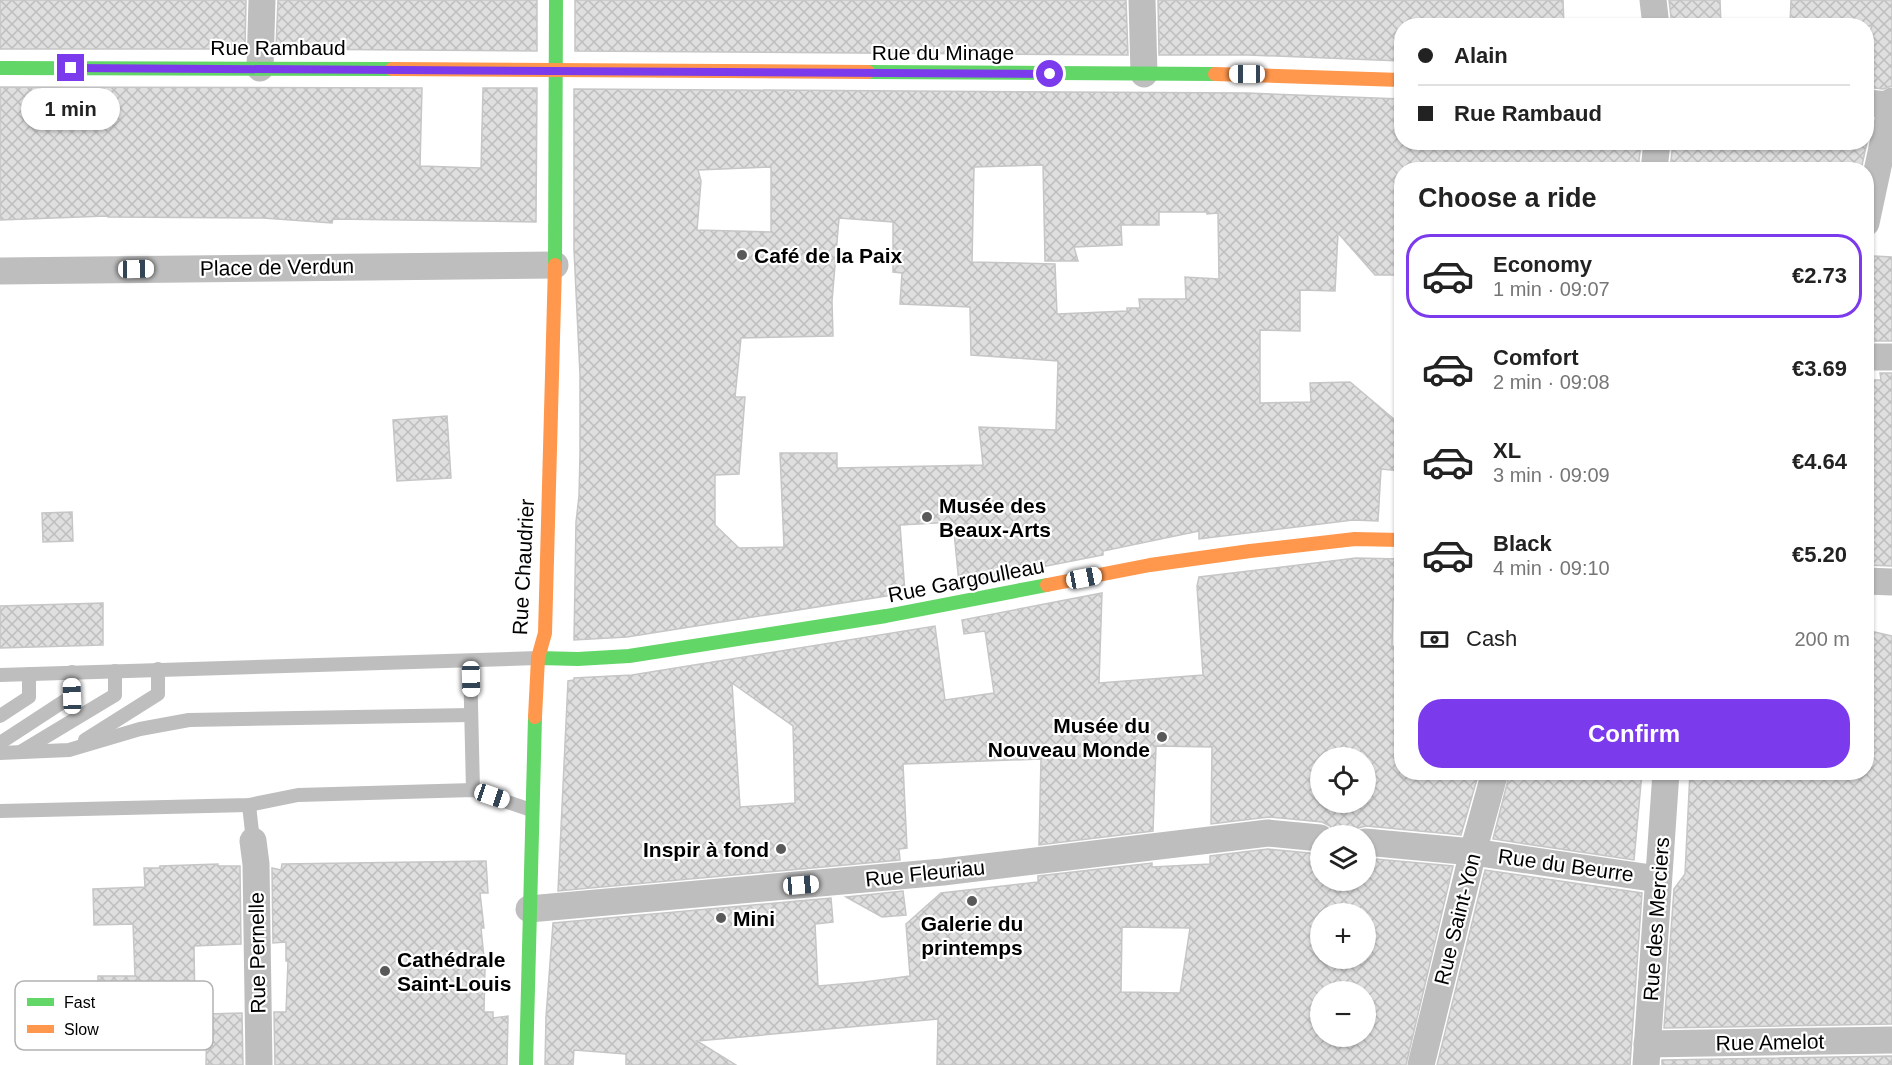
<!DOCTYPE html>
<html lang="en">
<head>
<meta charset="utf-8">
<style>
  :root { --surface:#fff; --page:#f6f6f6; --text:#222; --muted:#767676; --line:#e0e0e0; --accent:#7c3aed }
  body { margin:0; font-family:Helvetica,sans-serif; background:var(--page); color:var(--text); height:100vh; display:flex; flex-direction:column; font-size:22px; white-space:nowrap }
  * { box-sizing:border-box; margin:0 }
  p { font-size:20px; color:var(--muted) }
  .icon { flex:none; width:33px; height:33px; fill:none; stroke:currentColor; stroke-width:2; stroke-linecap:round; stroke-linejoin:round }
  .map { position:relative; flex:1; overflow:hidden }
  .details { position:absolute; left:1394px; top:162px; width:480px; height:618px; display:flex; flex-direction:column; background:var(--surface); border-radius:24px; box-shadow:0 2px 4px #0004 }
  .details>* { flex:none }
  .guide { position:absolute; left:1394px; top:18px; width:480px; height:132px; border-radius:24px; box-shadow:0 2px 4px #0004; display:grid; align-content:center; height:132px; padding:0 24px; background:var(--surface) }
  .controls { position:absolute; left:1310px; top:747px; display:grid; gap:12px }
  .controls a { display:grid; place-items:center; width:66px; height:66px; border-radius:50%; background:var(--surface); box-shadow:0 2px 4px #0004; font-size:30px }
  .end { position:absolute; width:27px; height:27px; margin:-14px; border:8px solid #7c3aed; background:#fff; box-shadow:0 0 0 3px #fff }
  .from { border-radius:50% }
  .bubble { position:absolute; height:42px; border-radius:21px; background:var(--surface); box-shadow:0 2px 4px #0004; font-size:20px; font-weight:800; line-height:42px; text-align:center }
  .car { position:absolute; width:18px; height:36px; margin:-18px -9px; border-radius:8px; box-shadow:0 0 4px 2px #0007; background:linear-gradient(#fff 24%,#345 0 40%,#fff 0 76%,#345 0 86%,#fff 0) }
  .guide b { display:flex; align-items:center; gap:21px; height:57px; font-size:22px }
  .guide b+b { border-top:2px solid var(--line) }
  .guide i { width:15px; height:15px; background:var(--text) }
  ul { padding:0; list-style:none }
  li { display:flex; align-items:center; gap:18px; height:84px; margin:0 12px 9px; padding:0 12px; border:3px solid transparent; border-radius:24px }
  li div { flex:1 }
  li b { display:block; font-size:22px }
  li em { font-style:normal; font-weight:800 }
  li.on { border-color:var(--accent) }
  li>.icon { width:54px; height:54px; stroke-width:1.5 }
  h2 { padding:0 24px; font-size:27px; line-height:72px }
  .pay { display:flex; align-items:center; gap:15px; height:66px; padding:0 24px; font-size:22px }
  .pay p { margin-inline-start:auto }
  .primary-button { display:flex; gap:12px; margin-top:auto; padding:12px 24px }
  .primary-button a { flex:1; height:69px; border-radius:24px; background:var(--accent); color:#fff; font-size:24px; font-weight:800; line-height:69px; text-align:center }
  .map>svg:first-child { display:block }
  .building { fill:url(#building-cross-hatch); stroke:#c6c6c6; stroke-width:1.5; fill-rule:evenodd }
  .lines { fill:none; stroke-linecap:round; stroke-linejoin:round }
  .lane { stroke:#bebebe; stroke-width:14 }
  .street { stroke:#bebebe; stroke-width:27 }
  .fast { stroke:#63d668; stroke-width:14 }
  .slow { stroke:#ff974d; stroke-width:14 }
  .route { stroke:#7c3aed; stroke-width:8 }
  .poi-dot { fill:#595959; stroke:#fff; stroke-width:2 }
  .labels { text-anchor:middle; dominant-baseline:central; stroke-width:4.5; stroke-linejoin:round; paint-order:stroke }
  .street-label { font-size:21px; fill:#000; stroke:#fff }
  .poi-label { font-size:21px; font-weight:bold; fill:#000; stroke:#fff; text-anchor:start }
  .key { fill:#fff; stroke:#b2b2b2; stroke-width:1.5 }
  .key-label { font-size:16px; fill:#000 }
</style>
</head>
<body>
<div class="map">
<svg width="1892" height="1065" viewBox="0 0 1892 1065">
  <defs>
    <pattern id="building-cross-hatch" width="8" height="8" patternUnits="userSpaceOnUse" patternTransform="scale(1.5)"><rect width="8" height="8" fill="#dfdfdf"/><path d="M0 0l8 8M0 8l8-8" fill="none" stroke="#bebebe"/></pattern>
  </defs>
  <rect width="100%" height="100%" fill="#fff"/>
  <!-- building -->
  <g class="building">
    <path d="M 0,0 L 246,0 L 245,49 L 0,49 Z"/>
    <path d="M 278,0 L 537,0 L 537,51 L 276,49 Z"/>
    <path d="M 575,0 L 1126,0 L 1128,55 L 575,51 Z"/>
    <path d="M 1158,0 L 1563,0 L 1564,26 L 1401,26 L 1401,61 L 1248,55 L 1159,55 Z"/>
    <path d="M 1669,0 L 1720,0 L 1721,26 L 1672,26 Z"/>
    <path d="M 1791,0 L 1892,0 L 1892,86 L 1883,89 L 1866,87 L 1866,40 L 1872,26 L 1790,26 Z"/>
    <path d="M 0,87 L 422,88 L 420,166 L 481,168 L 483,88 L 537,88 L 536,222 L 333,219 L 332,223 L 263,218 L 108,217 L 107,216 L 0,220 Z"/>
    <path d="M 574,89 L 1247,93 L 1401,99 L 1401,142 L 1641,142 L 1638,170 L 1401,170 L 1401,275 L 1375,275 L 1338,233 L 1335,291 L 1300,290 L 1300,331 L 1260,330 L 1260,403 L 1311,402 L 1310,383 L 1350,382 L 1401,425 L 1401,471 L 1381,469 L 1378,521 L 1353,520 L 1199,539 L 1199,531 L 1103,551 L 1103,555 L 959,583 L 953,522 L 900,525 L 905,593 L 627,637 L 574,640 L 576,522 L 579,496 L 580,454 L 580,374 L 574,250 ZM 1043,165 L 1045,261 L 1078,261 L 1074,247 L 1122,245 L 1121,225 L 1159,225 L 1159,212 L 1207,212 L 1207,214 L 1218,213 L 1219,279 L 1185,277 L 1186,299 L 1139,299 L 1140,308 L 1127,308 L 1127,311 L 1057,314 L 1055,264 L 972,262 L 974,167 ZM 771,167 L 771,232 L 697,230 L 701,181 L 698,170 ZM 839,218 L 893,222 L 893,272 L 902,273 L 900,304 L 970,307 L 971,355 L 1058,361 L 1056,430 L 979,427 L 983,465 L 837,468 L 837,453 L 780,453 L 784,547 L 739,548 L 715,525 L 715,475 L 739,474 L 745,397 L 735,397 L 741,338 L 833,336 L 832,301 Z"/>
    <path d="M 1866,119 L 1872,119 L 1861,170 L 1670,170 L 1673,142 L 1866,142 Z"/>
    <path d="M 1874,256 L 1892,257 L 1892,341 L 1872,341 L 1867,322 Z"/>
    <path d="M 1880,373 L 1892,373 L 1892,566 L 1866,565 L 1866,380 L 1881,380 Z"/>
    <path d="M 447,416 L 451,478 L 397,481 L 393,420 Z"/>
    <path d="M 72,512 L 73,541 L 43,542 L 42,513 Z"/>
    <path d="M 1356,558 L 1401,559 L 1401,599 L 1393,600 L 1392,646 L 1401,647 L 1401,772 L 1479,772 L 1461,835 L 1366,826 L 1358,828 L 1351,836 L 1335,836 L 1330,826 L 1322,822 L 1269,817 L 1211,824 L 1212,747 L 1156,746 L 1153,831 L 1039,845 L 1041,759 L 903,764 L 907,848 L 899,849 L 900,860 L 558,891 L 568,681 L 574,680 L 574,678 L 632,675 L 935,626 L 945,700 L 994,693 L 985,631 L 964,634 L 962,620 L 1102,593 L 1099,683 L 1203,675 L 1197,586 L 1199,577 ZM 732,683 L 793,726 L 795,803 L 740,807 ZM 1320,758 L 1365,758 L 1365,802 L 1320,802 Z"/>
    <path d="M 103,603 L 103,645 L 0,648 L 0,606 Z"/>
    <path d="M 1866,630 L 1892,636 L 1892,1024 L 1664,1028 L 1674,889 L 1685,874 L 1690,772 L 1866,772 Z"/>
    <path d="M 1510,772 L 1642,772 L 1634,860 L 1493,839 Z"/>
    <path d="M 1268,849 L 1320,854 L 1320,880 L 1365,880 L 1365,858 L 1453,866 L 1406,1065 L 937,1065 L 938,1019 L 697,1041 L 736,1065 L 626,1065 L 626,1054 L 574,1050 L 573,1065 L 545,1065 L 546,1017 L 553,923 L 831,898 L 833,922 L 815,924 L 818,986 L 864,982 L 910,976 L 906,924 L 941,893 L 1038,882 L 1038,876 L 1152,863 L 1152,867 L 1210,864 L 1210,856 ZM 1320,914 L 1365,914 L 1365,958 L 1320,958 ZM 1122,927 L 1190,928 L 1180,993 L 1121,992 ZM 1320,992 L 1365,992 L 1365,1036 L 1320,1036 Z"/>
    <path d="M 486,861 L 488,893 L 480,893 L 484,928 L 481,928 L 485,968 L 484,1012 L 493,1012 L 493,1018 L 508,1016 L 507,1065 L 275,1065 L 274,1012 L 286,1012 L 288,961 L 286,961 L 286,942 L 273,943 L 272,868 L 281,870 L 282,864 Z"/>
    <path d="M 218,864 L 218,866 L 240,866 L 241,944 L 194,946 L 195,1010 L 98,1012 L 98,976 L 135,976 L 133,924 L 94,925 L 93,889 L 145,887 L 144,868 L 159,868 L 160,866 Z"/>
    <path d="M 1485,870 L 1642,893 L 1630,1065 L 1437,1065 Z"/>
    <path d="M 903,891 L 906,915 L 882,917 L 846,897 Z"/>
    <path d="M 242,1013 L 243,1065 L 206,1065 L 207,1014 Z"/>
    <path d="M 1892,1056 L 1892,1065 L 1662,1065 L 1662,1060 Z"/>
  </g>
  <g class="lines">
    <!-- lane -->
    <g class="lane">
      <path d="M 470,661 L 473,790"/>
      <path d="M 0,675 L 538,658"/>
      <path d="M 0,716 L 29,697 L 29,674"/>
      <path d="M 85,740 L 158,694 L 158,669"/>
      <path d="M 0,743 L 72,696 L 72,672"/>
      <path d="M 22,751 L 115,695 L 115,671"/>
      <path d="M 0,753 L 69,750 L 140,729 L 189,720 L 471,715"/>
      <path d="M 249,805 L 253,841"/>
      <path d="M 0,811 L 249,805 L 298,795 L 473,790 L 531,810"/>
    </g>
    <!-- street -->
    <g class="street">
      <path d="M 1142,0 L 1144,74"/>
      <path d="M 1653,0 L 1656,26"/>
      <path d="M 260,68 L 262,0"/>
      <path d="M 1866,103 L 1890,105"/>
      <path d="M 1654,170 L 1657,142"/>
      <path d="M 1866,223 L 1892,101"/>
      <path d="M 0,271 L 555,265"/>
      <path d="M 1866,357 L 1892,357"/>
      <path d="M 1866,581 L 1892,582"/>
      <path d="M 253,841 L 256,864 L 259,1065"/>
      <path d="M 1365,842 L 1473,852 L 1658,879"/>
      <path d="M 529,909 L 943,872 L 1268,833 L 1320,838"/>
      <path d="M 1647,1044 L 1892,1040"/>
      <path d="M 1421,1065 L 1473,852 L 1495,772"/>
      <path d="M 1646,1065 L 1666,772"/>
    </g>
    <!-- fast -->
    <g class="fast">
      <path d="M 0,68 L 392,69"/>
      <path d="M 868,72 L 1215,74"/>
      <path d="M 555,265 L 556,0"/>
      <path d="M 538,658 L 578,659 L 629,656 L 886,616 L 1047,585"/>
      <path d="M 526,1065 L 535,717"/>
    </g>
    <!-- slow -->
    <g class="slow">
      <path d="M 392,69 L 868,72"/>
      <path d="M 1215,74 L 1401,80"/>
      <path d="M 1047,585 L 1150,565 L 1250,551 L 1355,539 L 1401,540"/>
      <path d="M 535,717 L 538,658 L 545,633 L 555,265"/>
    </g>
  </g>
  <g class="lines">
    <!-- route -->
    <path class="route" d="M 71,68 L 1050,74"/>
  </g>
  <!-- markers -->
  <g class="poi-dot">
    <circle cx="742" cy="255" r="6"/>
    <circle cx="927" cy="517" r="6"/>
    <circle cx="1162" cy="737" r="6"/>
    <circle cx="781" cy="849" r="6"/>
    <circle cx="972" cy="901" r="6"/>
    <circle cx="721" cy="918" r="6"/>
    <circle cx="385" cy="971" r="6"/>
  </g>
  <g class="labels">
    <!-- street labels -->
    <g class="street-label">
      <text x="278" y="47">Rue Rambaud</text>
      <text x="943" y="52">Rue du Minage</text>
      <text transform="translate(277 267) rotate(-1)">Place de Verdun</text>
      <text transform="translate(523 567) rotate(-87)">Rue Chaudrier</text>
      <text transform="translate(966 580) rotate(-11)">Rue Gargoulleau</text>
      <text transform="translate(1566 865) rotate(8)">Rue du Beurre</text>
      <text transform="translate(925 873) rotate(-6)">Rue Fleuriau</text>
      <text transform="translate(1457 919) rotate(-76)">Rue Saint-Yon</text>
      <text transform="translate(1656 919) rotate(-86)">Rue des Merciers</text>
      <text transform="translate(257 953) rotate(-91)">Rue Pernelle</text>
      <text transform="translate(1770 1042) rotate(-1)">Rue Amelot</text>
    </g>
    <!-- poi labels -->
    <g class="poi-label">
      <text x="754" y="255">Café de la Paix</text>
      <text x="939" y="505">Musée des<tspan x="939" dy="24">Beaux-Arts</tspan></text>
      <text x="1150" y="725" text-anchor="end">Musée du<tspan x="1150" dy="24">Nouveau Monde</tspan></text>
      <text x="769" y="849" text-anchor="end">Inspir à fond</text>
      <text x="733" y="918">Mini</text>
      <text x="972" y="923" text-anchor="middle">Galerie du<tspan x="972" dy="24">printemps</tspan></text>
      <text x="397" y="959">Cathédrale<tspan x="397" dy="24">Saint-Louis</tspan></text>
    </g>
  </g>
  <!-- legend -->
  <rect x="15" y="981" width="198" height="69" rx="9" class="key"/>
  <rect x="27" y="998" width="27" height="8" fill="#63d668"/>
  <rect x="27" y="1025" width="27" height="8" fill="#ff974d"/>
  <g class="key-label">
    <text x="64" y="1008">Fast</text>
    <text x="64" y="1035">Slow</text>
  </g>
</svg>
<div class="controls">
<a><svg class="icon" aria-label="locate" viewBox="0 0 24 24"><circle cx="12" cy="12" r="6"/><path d="M12 2v4M12 18v4M2 12h4M18 12h4"/></svg></a>
<a><svg class="icon" aria-label="layers" viewBox="0 0 24 24"><path d="M12 4l9 5-9 5-9-5zM3 14l9 5 9-5"/></svg></a>
<a>+</a>
<a>−</a>
</div>
<i class="end from" style="left:1050px;top:74px"></i>
<i class="end" style="left:71px;top:68px"></i>
<div class="bubble" style="left:21px;top:88px;width:99px">1 min</div>
<i class="car" style="left:1247px;top:74px;rotate:270deg"></i>
<i class="car" style="left:136px;top:269px;rotate:89deg"></i>
<i class="car" style="left:1084px;top:578px;rotate:79deg"></i>
<i class="car" style="left:471px;top:679px;rotate:179deg"></i>
<i class="car" style="left:72px;top:696px;rotate:358deg"></i>
<i class="car" style="left:492px;top:796px;rotate:109deg"></i>
<i class="car" style="left:801px;top:885px;rotate:85deg"></i>
<div class="guide">
<b><i class="from"></i>Alain</b>
<b><i></i>Rue Rambaud</b>
</div>
<section class="details">
<h2>Choose a ride</h2>
<ul>
<li class="on"><svg class="icon" aria-label="car" viewBox="0 0 24 24"><path d="M5 17H2v-5l4-1 3-4h7l3 4 3 1v5h-3M9 17h6M6 11h13"/><circle cx="7" cy="17" r="2"/><circle cx="17" cy="17" r="2"/></svg><div><b>Economy</b><p>1 min · 09:07</p></div><em>€2.73</em></li>
<li><svg class="icon" aria-label="car" viewBox="0 0 24 24"><path d="M5 17H2v-5l4-1 3-4h7l3 4 3 1v5h-3M9 17h6M6 11h13"/><circle cx="7" cy="17" r="2"/><circle cx="17" cy="17" r="2"/></svg><div><b>Comfort</b><p>2 min · 09:08</p></div><em>€3.69</em></li>
<li><svg class="icon" aria-label="car" viewBox="0 0 24 24"><path d="M5 17H2v-5l4-1 3-4h7l3 4 3 1v5h-3M9 17h6M6 11h13"/><circle cx="7" cy="17" r="2"/><circle cx="17" cy="17" r="2"/></svg><div><b>XL</b><p>3 min · 09:09</p></div><em>€4.64</em></li>
<li><svg class="icon" aria-label="car" viewBox="0 0 24 24"><path d="M5 17H2v-5l4-1 3-4h7l3 4 3 1v5h-3M9 17h6M6 11h13"/><circle cx="7" cy="17" r="2"/><circle cx="17" cy="17" r="2"/></svg><div><b>Black</b><p>4 min · 09:10</p></div><em>€5.20</em></li>
</ul>
<div class="pay"><svg class="icon" aria-label="cash" viewBox="0 0 24 24"><path d="M3 7h18v10H3z"/><circle cx="12" cy="12" r="2"/></svg>Cash<p>200 m</p></div>
<div class="primary-button"><a>Confirm</a></div>
</section>
</div>
</body>
</html>
